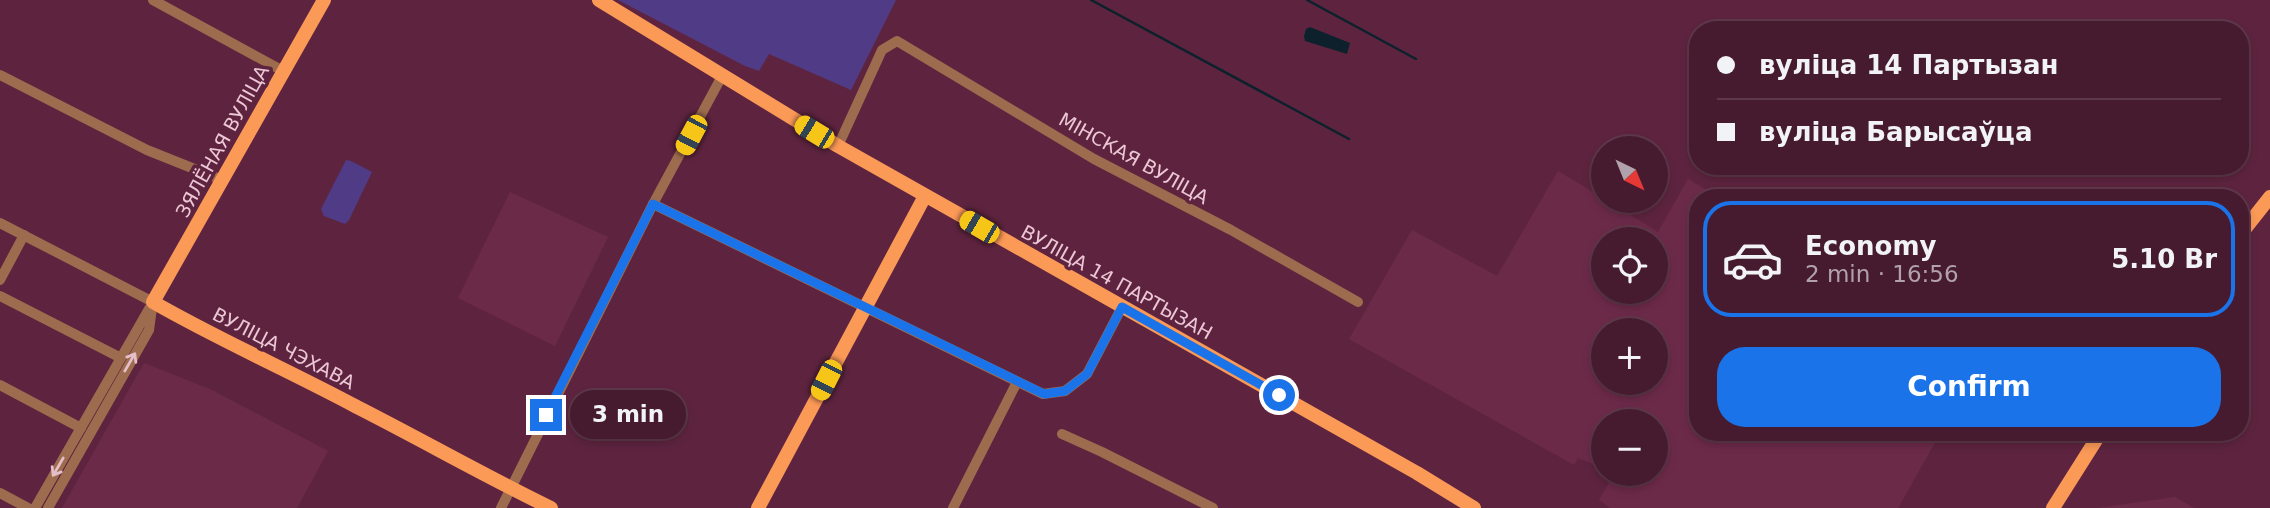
<!DOCTYPE html>
<html lang="en">
<head>
<meta charset="utf-8">
<style>
  :root { --surface:#461b2f; --page:#50283b; --text:#f1f3f6; --muted:#b0a1aa; --line:#5e394b; --accent:#1a73e8 }
  body { margin:0; font-family:"DejaVu Sans",sans-serif; background:var(--page); color:var(--text); height:100vh; display:flex; flex-direction:column; font-size:26px; white-space:nowrap }
  * { box-sizing:border-box; margin:0 }
  p { font-size:23px; color:var(--muted) }
  .icon { flex:none; width:38px; height:38px; fill:none; stroke:currentColor; stroke-width:2; stroke-linecap:round; stroke-linejoin:round }
  .map { position:relative; flex:1; overflow:hidden }
  .sheet { position:absolute; left:1689px; top:189px; width:560px; height:252px; display:flex; flex-direction:column; background:var(--surface); border-radius:28px; box-shadow:0 4px 10px #0003,0 0 0 2px var(--line) }
  .sheet>* { flex:none }
  .hud { position:absolute; left:1689px; top:21px; width:560px; height:154px; border-radius:28px; box-shadow:0 4px 10px #0003,0 0 0 2px var(--line); display:grid; align-content:center; height:154px; padding:0 28px; background:var(--surface) }
  .needle { width:46px; rotate:137deg }
  .controls { position:absolute; left:1591px; top:136px; display:grid; gap:14px }
  .controls a { display:grid; place-items:center; width:77px; height:77px; border-radius:50%; background:var(--surface); box-shadow:0 4px 10px #0003,0 0 0 2px var(--line); font-size:35px }
  .end { position:absolute; width:32px; height:32px; margin:-16px; border:9px solid #1a73e8; background:#fff; box-shadow:0 0 0 4px #fff }
  .from { border-radius:50% }
  .bubble { position:absolute; height:49px; border-radius:24px; background:var(--surface); box-shadow:0 4px 10px #0003,0 0 0 2px var(--line); font-size:23px; font-weight:800; line-height:49px; text-align:center }
  .car { position:absolute; width:21px; height:42px; margin:-21px -10px; border-radius:9px; box-shadow:0 0 5px 2px #0007; background:linear-gradient(#f5c518 24%,#345 0 40%,#f5c518 0 76%,#345 0 86%,#f5c518 0) }
  .hud b { display:flex; align-items:center; gap:24px; height:66px; font-size:26px }
  .hud b+b { border-top:2px solid var(--line) }
  .hud i { width:18px; height:18px; background:var(--text) }
  ul { padding:12px 0 0; list-style:none }
  li { display:flex; align-items:center; gap:21px; height:116px; margin:0 14px 10px; padding:0 14px; border:4px solid var(--line); border-radius:28px }
  li div { flex:1 }
  li b { display:block; font-size:26px }
  li em { font-style:normal; font-weight:800 }
  li.on { border-color:var(--accent) }
  li>.icon { width:63px; height:63px; stroke-width:1.5 }
  .primary-button { display:flex; gap:14px; margin-top:auto; padding:14px 28px }
  .primary-button a { flex:1; height:80px; border-radius:28px; background:var(--accent); color:#fff; font-size:28px; font-weight:800; line-height:80px; text-align:center }
  .map>svg:first-child { display:block }
  .built { fill:#6c2a49; fill-rule:evenodd }
  .green { fill:#503b87 }
  .water { fill:#0d212c }
  .lines { fill:none; stroke-linecap:round; stroke-linejoin:round }
  .stream { stroke:#0d212c; stroke-width:2.5 }
  .minor { stroke:#9d6c4e; stroke-width:10 }
  .major { stroke:#fb9957; stroke-width:14 }
  .oneway { stroke:#e4bec8 }
  .route { stroke:#1a73e8; stroke-width:9 }
  .labels { text-anchor:middle; dominant-baseline:central; stroke-width:7; stroke-linejoin:round; paint-order:stroke }
  .street-label { font-size:19px; fill:#ecc7d5; stroke:#5e243f }
</style>
</head>
<body>
<div class="map">
<svg width="2270" height="508" viewBox="0 0 2270 508">
  <rect width="100%" height="100%" fill="#5e243f"/>
  <!-- built -->
  <g class="built">
    <path d="M 1558,171 L 1603,198 L 1603,201 L 1608,201 L 1658,232 L 1688,179 L 1720,198 L 1698,198 L 1698,432 L 1941,432 L 1898,508 L 1610,508 L 1599,500 L 1614,474 L 1656,474 L 1656,422 L 1603,422 L 1603,468 L 1578,458 L 1574,465 L 1349,339 L 1412,230 L 1497,276 ZM 1603,240 L 1656,240 L 1656,292 L 1603,292 ZM 1603,331 L 1656,331 L 1656,383 L 1603,383 Z"/>
    <path d="M 510,192 L 608,237 L 555,346 L 458,298 Z"/>
    <path d="M 144,363 L 212,390 L 328,451 L 297,508 L 62,508 Z"/>
    <path d="M 2175,497 L 2194,508 L 2098,508 Z"/>
  </g>
  <!-- green -->
  <g class="green">
    <path d="M 618,0 L 896,0 L 851,90 L 769,54 L 759,71 L 745,66 Z"/>
    <path d="M 346,160 L 351,161 L 372,172 L 349,220 L 345,224 L 324,216 L 321,209 Z"/>
  </g>
  <!-- water -->
  <path class="water" d="M 1310,27 L 1350,43 L 1347,54 L 1305,41 L 1304,36 L 1306,29 Z"/>
  <g class="lines">
    <!-- stream -->
    <g class="stream">
      <path d="M 1091,0 L 1349,139"/>
      <path d="M 1307,0 L 1416,59"/>
    </g>
    <!-- minor -->
    <g class="minor">
      <path d="M 153,0 L 283,71"/>
      <path d="M 0,75 L 147,150 L 222,180"/>
      <path d="M 838,146 L 882,50 L 897,41 L 1094,159 L 1231,230 L 1358,302"/>
      <path d="M 653,204 L 1043,394 L 1065,391 L 1087,374 L 1122,307"/>
      <path d="M 0,223 L 153,302"/>
      <path d="M 0,280 L 24,235"/>
      <path d="M 0,296 L 121,358"/>
      <path d="M 0,385 L 81,428"/>
      <path d="M 1062,434 L 1102,452 L 1213,508"/>
      <path d="M 0,493 L 28,508"/>
      <path d="M 35,508 L 153,302"/>
      <path d="M 48,508 L 149,330 L 152,308"/>
      <path d="M 501,508 L 653,204 L 722,76"/>
      <path d="M 953,508 L 1017,382"/>
    </g>
    <!-- major -->
    <g class="major">
      <path d="M 324,0 L 153,302 C 219,340 290,371 357,407 C 422,440 485,476 551,508"/>
      <path d="M 599,0 L 838,146 L 1417,473 L 1474,508"/>
      <path d="M 2240,235 L 2270,197"/>
      <path d="M 758,508 L 925,196"/>
      <path d="M 2053,508 L 2101,432"/>
    </g>
  </g>
  <!-- one-way arrows -->
  <defs><path id="oneway-shaft" d="M-6 0H5M1.5-3L5.5 0L1.5 3" fill="none" stroke-width="1.6" stroke-linecap="round" stroke-linejoin="round" transform="scale(1.75)"/></defs>
  <g class="oneway">
    <use href="#oneway-shaft" transform="translate(130 362) rotate(-60)"/>
    <use href="#oneway-shaft" transform="translate(58 467) rotate(120)"/>
  </g>
  <g class="lines">
    <!-- route -->
    <path class="route" d="M 546,415 L 653,204 L 1044,394 L 1065,391 L 1087,374 L 1122,307 L 1279,395"/>
  </g>
  <g class="labels">
    <!-- street labels -->
    <g class="street-label">
      <text transform="translate(222 141) rotate(-61)">ЗЯЛЁНАЯ ВУЛІЦА</text>
      <text transform="translate(1134 158) rotate(29)">МІНСКАЯ ВУЛІЦА</text>
      <text transform="translate(1117 282) rotate(29)">ВУЛІЦА 14 ПАРТЫЗАН</text>
      <text transform="translate(284 348) rotate(27)">ВУЛІЦА ЧЭХАВА</text>
    </g>
  </g>
</svg>
<div class="controls">
<a><svg class="needle" viewBox="-14 -14 28 28"><path d="M0-13l5 13h-10z" fill="#e53935"/><path d="M0 13l5-13h-10z" fill="#b0a1aa"/></svg></a>
<a><svg class="icon" aria-label="locate" viewBox="0 0 24 24"><circle cx="12" cy="12" r="6"/><path d="M12 2v4M12 18v4M2 12h4M18 12h4"/></svg></a>
<a>+</a>
<a>−</a>
</div>
<i class="end from" style="left:1279px;top:395px"></i>
<i class="end" style="left:546px;top:415px"></i>
<div class="bubble" style="left:570px;top:390px;width:116px">3 min</div>
<i class="car" style="left:814px;top:132px;rotate:301deg"></i>
<i class="car" style="left:691px;top:135px;rotate:208deg"></i>
<i class="car" style="left:979px;top:227px;rotate:300deg"></i>
<i class="car" style="left:826px;top:380px;rotate:207deg"></i>
<div class="hud">
<b><i class="from"></i>вуліца 14 Партызан</b>
<b><i></i>вуліца Барысаўца</b>
</div>
<section class="sheet">
<ul>
<li class="on"><svg class="icon" aria-label="car" viewBox="0 0 24 24"><path d="M5 17H2v-5l4-1 3-4h7l3 4 3 1v5h-3M9 17h6M6 11h13"/><circle cx="7" cy="17" r="2"/><circle cx="17" cy="17" r="2"/></svg><div><b>Economy</b><p>2 min · 16:56</p></div><em>5.10 Br</em></li>
</ul>
<div class="primary-button"><a>Confirm</a></div>
</section>
</div>
</body>
</html>
